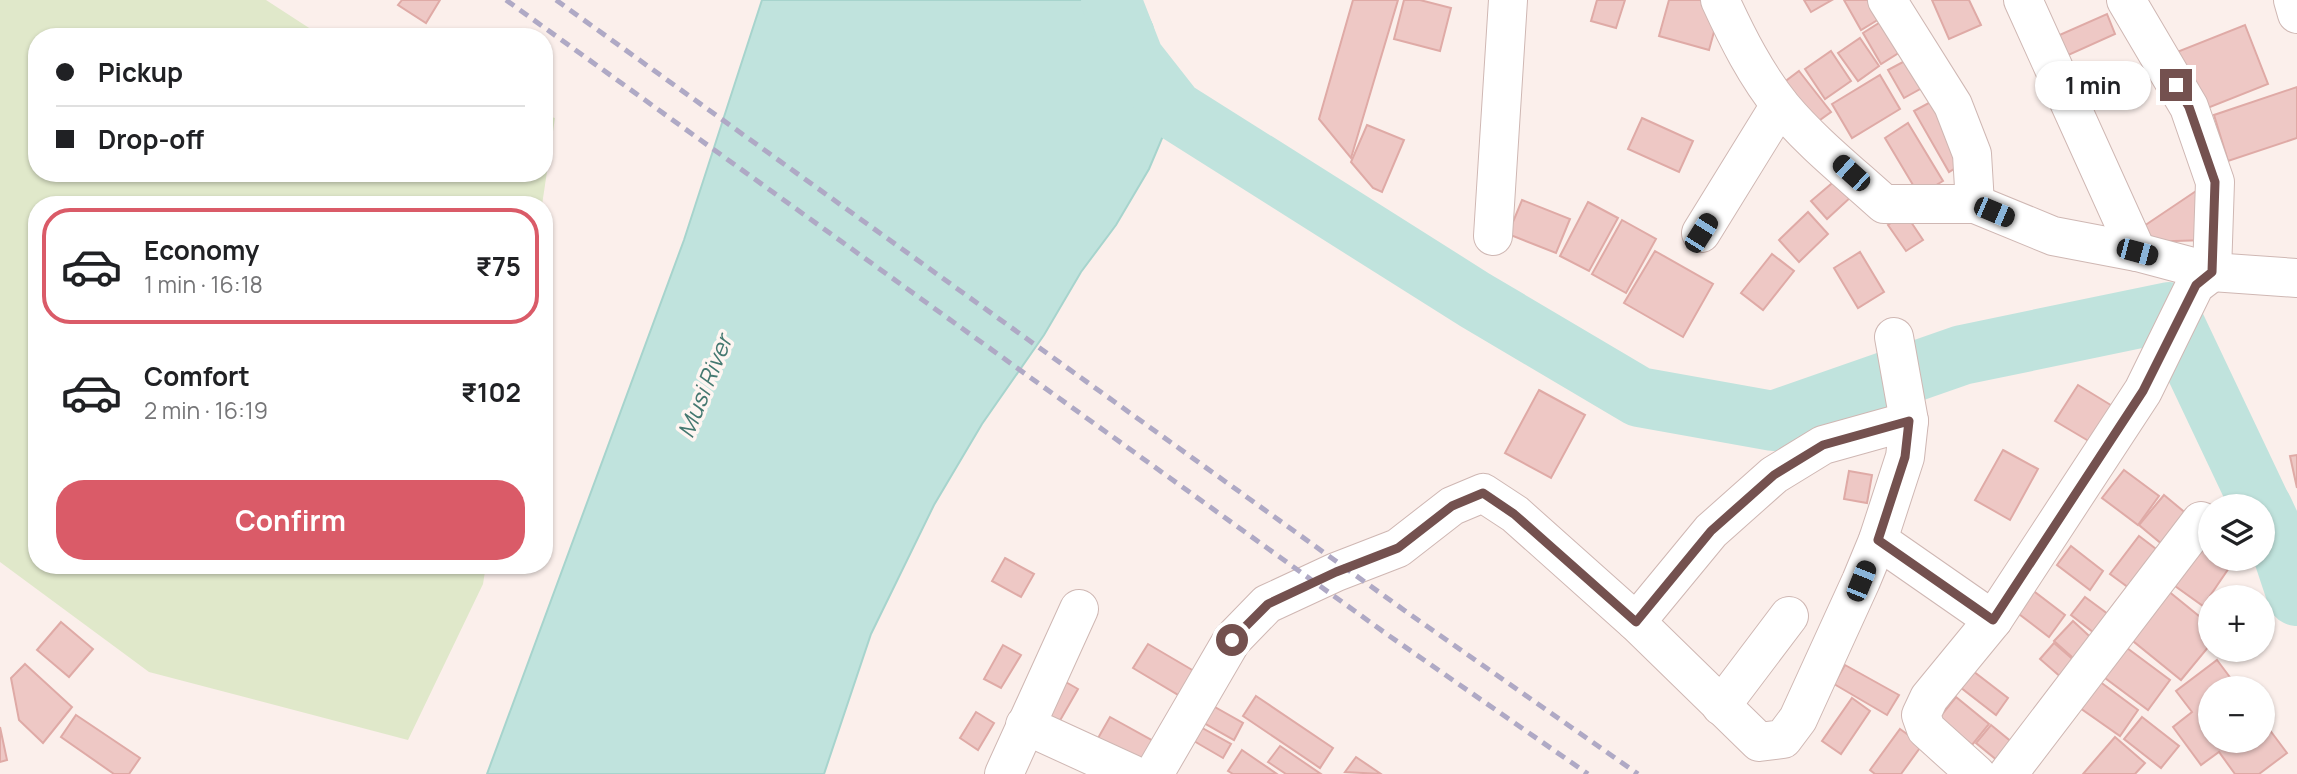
<!DOCTYPE html>
<html lang="en">
<head>
<meta charset="utf-8">
<style>
  :root { --surface:#fff; --page:#f2f2f2; --text:#202124; --muted:#757577; --line:#e0e0e0; --accent:#da5b68 }
  body { margin:0; font-family:Manrope,sans-serif; background:var(--page); color:var(--text); height:100vh; display:flex; flex-direction:column; font-size:26px; white-space:nowrap }
  * { box-sizing:border-box; margin:0 }
  p { font-size:23px; color:var(--muted) }
  .icon { flex:none; width:38px; height:38px; fill:none; stroke:currentColor; stroke-width:2; stroke-linecap:round; stroke-linejoin:round }
  .map { position:relative; flex:1; overflow:hidden }
  .side { position:absolute; left:28px; top:196px; width:525px; height:378px; display:flex; flex-direction:column; background:var(--surface); border-radius:28px; box-shadow:0 2px 5px #0004 }
  .side>* { flex:none }
  .hud { position:absolute; left:28px; top:28px; width:525px; height:154px; border-radius:28px; box-shadow:0 2px 5px #0004; display:grid; align-content:center; height:154px; padding:0 28px; background:var(--surface) }
  .buttons { position:absolute; left:2198px; top:494px; display:grid; gap:14px }
  .buttons a { display:grid; place-items:center; width:77px; height:77px; border-radius:50%; background:var(--surface); box-shadow:0 2px 5px #0004; font-size:35px }
  .end { position:absolute; width:32px; height:32px; margin:-16px; border:9px solid #74514f; background:#fff; box-shadow:0 0 0 4px #fff }
  .from { border-radius:50% }
  .bubble { position:absolute; height:49px; border-radius:24px; background:var(--surface); box-shadow:0 2px 5px #0004; font-size:23px; font-weight:700; line-height:49px; text-align:center }
  .car { position:absolute; width:21px; height:42px; margin:-21px -10px; border-radius:9px; box-shadow:0 0 5px 2px #0007; background:linear-gradient(#222 24%,#8ab4d8 0 40%,#222 0 76%,#8ab4d8 0 86%,#222 0) }
  .hud b { display:flex; align-items:center; gap:24px; height:66px; font-size:26px }
  .hud b+b { border-top:2px solid var(--line) }
  .hud i { width:18px; height:18px; background:var(--text) }
  ul { padding:12px 0 0; list-style:none }
  li { display:flex; align-items:center; gap:21px; height:116px; margin:0 14px 10px; padding:0 14px; border:4px solid transparent; border-radius:28px }
  li div { flex:1 }
  li b { display:block; font-size:26px }
  li em { font-style:normal; font-weight:700 }
  li.on { border-color:var(--accent) }
  li>.icon { width:63px; height:63px; stroke-width:1.5 }
  .action { display:flex; gap:14px; margin-top:auto; padding:14px 28px }
  .action a { flex:1; height:80px; border-radius:28px; background:var(--accent); color:#fff; font-size:28px; font-weight:700; line-height:80px; text-align:center }
  .map>svg:first-child { display:block }
  .green { fill:#e0e8ca }
  .water { fill:#c0e3dd; stroke:#a7d4cd; stroke-width:2 }
  .lines { fill:none; stroke-linecap:round; stroke-linejoin:round }
  .river { stroke:#c0e3dd; stroke-width:60 }
  .building { fill:#eec8c5; stroke:#dfaaa6; stroke-width:2 }
  .minor-casing { stroke:#cfb7b3; stroke-width:40 }
  .minor { stroke:#fff; stroke-width:38 }
  .rail { stroke:#afa9c5; stroke-width:5; stroke-dasharray:10 7; stroke-linecap:butt }
  .route { stroke:#74514f; stroke-width:9 }
  .labels { text-anchor:middle; dominant-baseline:central; stroke-width:7; stroke-linejoin:round; paint-order:stroke }
  .water-label { font-size:23px; font-style:italic; fill:#447870; stroke:#fef5f1 }
</style>
</head>
<body>
<div class="map">
<svg width="2297" height="774" viewBox="0 0 2297 774">
  <rect width="100%" height="100%" fill="#fbefeb"/>
  <!-- green -->
  <path class="green" d="M 0,0 L 266,0 L 323,37 L 37,37 L 37,173 L 544,173 L 544,115 L 555,118 L 542,205 L 37,205 L 37,565 L 486,565 L 483,584 L 408,740 L 149,672 L 0,562 Z"/>
  <!-- water -->
  <path class="water" d="M 762,0 L 1140,0 L 1152,25 L 1174,110 L 1149,169 L 1116,225 L 1081,272 L 1044,335 L 982,424 L 934,505 L 871,634 L 824,774 L 487,774 L 684,240 Z"/>
  <g class="lines">
    <!-- river -->
    <g class="river">
      <path d="M 1111,0 L 1134,59 L 1174,110 L 1475,300 L 1639,397 L 1773,421 L 1962,355 L 2169,312 L 2261,506"/>
      <path d="M 2263,509 L 2281,548 L 2297,596"/>
    </g>
  </g>
  <!-- building -->
  <g class="building">
    <path d="M 402,0 L 440,0 L 426,23 L 398,5 Z"/>
    <path d="M 1353,0 L 1398,0 L 1351,158 L 1319,119 Z"/>
    <path d="M 1404,0 L 1420,0 L 1451,8 L 1440,51 L 1394,39 Z"/>
    <path d="M 1597,0 L 1625,0 L 1616,28 L 1591,21 Z"/>
    <path d="M 1669,0 L 1716,0 L 1720,10 L 1709,50 L 1659,36 Z"/>
    <path d="M 1804,0 L 1832,0 L 1811,12 Z"/>
    <path d="M 1844,0 L 1882,0 L 1889,13 L 1861,30 Z"/>
    <path d="M 1932,0 L 1969,0 L 1981,25 L 1949,39 Z"/>
    <path d="M 2107,14 L 2115,34 L 2064,57 L 2055,37 Z"/>
    <path d="M 1887,18 L 1905,49 L 1881,64 L 1863,33 Z"/>
    <path d="M 2245,25 L 2268,84 L 2200,111 L 2177,52 Z"/>
    <path d="M 1860,38 L 1879,66 L 1858,81 L 1838,53 Z"/>
    <path d="M 1831,51 L 1851,81 L 1825,99 L 1805,69 Z"/>
    <path d="M 1914,56 L 1929,84 L 1904,98 L 1888,70 Z"/>
    <path d="M 1799,71 L 1831,112 L 1806,130 L 1775,89 Z"/>
    <path d="M 1880,75 L 1900,109 L 1852,138 L 1832,104 Z"/>
    <path d="M 2297,87 L 2297,138 L 2228,161 L 2214,115 Z"/>
    <path d="M 1936,99 L 1970,159 L 1949,172 L 1914,111 Z"/>
    <path d="M 1642,118 L 1693,141 L 1679,172 L 1628,149 Z"/>
    <path d="M 1908,123 L 1943,181 L 1919,195 L 1885,138 Z"/>
    <path d="M 1367,125 L 1404,140 L 1382,192 L 1373,188 L 1351,162 Z"/>
    <path d="M 1837,179 L 1852,196 L 1827,219 L 1811,201 Z"/>
    <path d="M 2205,185 L 2207,240 L 2142,242 L 2144,226 Z"/>
    <path d="M 1522,200 L 1570,219 L 1556,253 L 1508,234 Z"/>
    <path d="M 1588,202 L 1618,218 L 1589,271 L 1560,256 Z"/>
    <path d="M 1808,212 L 1828,234 L 1799,262 L 1779,240 Z"/>
    <path d="M 1905,213 L 1923,240 L 1906,251 L 1888,225 Z"/>
    <path d="M 1622,220 L 1656,239 L 1626,293 L 1592,274 Z"/>
    <path d="M 1655,251 L 1713,284 L 1683,337 L 1624,303 Z"/>
    <path d="M 1860,252 L 1884,292 L 1858,308 L 1834,268 Z"/>
    <path d="M 1772,254 L 1794,271 L 1763,310 L 1741,293 Z"/>
    <path d="M 2078,385 L 2114,407 L 2092,443 L 2055,421 Z"/>
    <path d="M 1539,390 L 1585,415 L 1551,478 L 1505,453 Z"/>
    <path d="M 2003,450 L 2038,469 L 2010,520 L 1975,500 Z"/>
    <path d="M 2297,455 L 2297,488 L 2290,456 Z"/>
    <path d="M 2124,470 L 2159,496 L 2138,525 L 2102,498 Z"/>
    <path d="M 1849,471 L 1872,475 L 1867,503 L 1844,499 Z"/>
    <path d="M 2164,495 L 2194,520 L 2169,550 L 2139,525 Z"/>
    <path d="M 2139,536 L 2168,558 L 2140,596 L 2110,574 Z"/>
    <path d="M 2203,545 L 2210,550 L 2210,558 L 2222,558 L 2231,565 L 2203,606 L 2175,586 Z"/>
    <path d="M 2071,546 L 2103,571 L 2090,590 L 2057,565 Z"/>
    <path d="M 1005,558 L 1034,574 L 1021,597 L 992,581 Z"/>
    <path d="M 2031,589 L 2065,615 L 2049,637 L 2015,611 Z"/>
    <path d="M 2167,590 L 2210,625 L 2210,645 L 2181,680 L 2128,637 Z"/>
    <path d="M 2085,597 L 2116,620 L 2102,639 L 2071,615 Z"/>
    <path d="M 2073,621 L 2099,645 L 2081,665 L 2054,641 Z"/>
    <path d="M 61,622 L 93,649 L 69,677 L 37,650 Z"/>
    <path d="M 2054,643 L 2084,669 L 2070,685 L 2040,659 Z"/>
    <path d="M 1148,644 L 1194,671 L 1180,696 L 1133,668 Z"/>
    <path d="M 1003,645 L 1021,655 L 1001,688 L 984,679 Z"/>
    <path d="M 2123,645 L 2170,680 L 2148,710 L 2101,675 Z"/>
    <path d="M 2217,660 L 2238,688 L 2210,688 L 2210,740 L 2263,740 L 2263,721 L 2287,753 L 2259,774 L 2235,774 L 2219,752 L 2201,765 L 2173,727 L 2192,712 L 2176,691 Z"/>
    <path d="M 25,664 L 72,707 L 43,743 L 19,720 L 11,678 Z"/>
    <path d="M 1845,665 L 1899,695 L 1887,715 L 1834,684 Z"/>
    <path d="M 1973,671 L 2008,698 L 1996,715 L 1960,687 Z"/>
    <path d="M 1064,681 L 1078,689 L 1058,724 L 1044,716 Z"/>
    <path d="M 2099,681 L 2138,710 L 2120,736 L 2080,708 Z"/>
    <path d="M 1256,696 L 1333,748 L 1320,768 L 1243,716 Z"/>
    <path d="M 1956,697 L 1989,724 L 1972,745 L 1939,718 Z"/>
    <path d="M 1852,698 L 1870,711 L 1841,754 L 1822,741 Z"/>
    <path d="M 1206,702 L 1243,723 L 1234,740 L 1197,719 Z"/>
    <path d="M 976,712 L 994,723 L 978,750 L 960,738 Z"/>
    <path d="M 76,715 L 140,758 L 129,774 L 114,774 L 61,737 Z"/>
    <path d="M 1110,717 L 1155,742 L 1137,773 L 1093,747 Z"/>
    <path d="M 2142,717 L 2179,746 L 2161,768 L 2124,739 Z"/>
    <path d="M 1195,724 L 1231,744 L 1223,758 L 1187,737 Z"/>
    <path d="M 1991,725 L 2019,748 L 2004,766 L 1976,743 Z"/>
    <path d="M 0,727 L 7,760 L 0,762 Z"/>
    <path d="M 1900,729 L 1922,745 L 1901,774 L 1875,774 L 1870,770 Z"/>
    <path d="M 2115,737 L 2145,763 L 2135,774 L 2083,774 Z"/>
    <path d="M 1280,746 L 1321,774 L 1286,774 L 1268,762 Z"/>
    <path d="M 1242,750 L 1277,774 L 1233,774 L 1228,771 Z"/>
    <path d="M 1356,757 L 1381,774 L 1345,772 Z"/>
  </g>
  <g class="lines">
    <!-- minor casing -->
    <g class="minor-casing">
      <g id="minor">
        <path d="M 1720,0 C 1737,37 1756,75 1782,107 C 1812,143 1850,173 1884,204 L 1975,204 L 2053,236 L 2137,252 L 2212,272 L 2297,278"/>
        <path d="M 1887,0 L 1953,105 L 1972,154 L 1975,204"/>
        <path d="M 2023,0 L 2137,252"/>
        <path d="M 2293,0 L 2297,14"/>
        <path d="M 1701,233 L 1780,105"/>
        <path d="M 1493,236 L 1508,0"/>
        <path d="M 1878,540 L 1993,620"/>
        <path d="M 1636,622 L 1711,531 L 1774,475 L 1823,445 L 1909,421"/>
        <path d="M 1721,706 L 1789,616"/>
        <path d="M 1025,725 L 1132,774"/>
        <path d="M 1004,774 L 1079,609"/>
        <path d="M 1154,774 L 1232,640 L 1267,604 L 1336,572 L 1398,548 L 1452,506 L 1483,493 L 1515,514 L 1636,622 L 1759,742 L 1783,739 L 1798,719 L 1861,581 L 1878,540 L 1905,457 L 1909,421 L 1894,337"/>
        <path d="M 1976,774 L 1926,729 L 1921,715 L 1929,698 L 1993,620 L 2143,391 L 2195,285 L 2212,272 L 2215,182 L 2189,107 L 2126,0"/>
        <path d="M 2008,774 L 2201,521"/>
      </g>
    </g>
    <!-- minor -->
    <use href="#minor" class="minor"/>
    <!-- rail -->
    <g class="rail">
      <path d="M 506,0 L 1388,635 L 1588,774"/>
      <path d="M 556,0 L 1408,613 L 1638,774"/>
    </g>
  </g>
  <g class="lines">
    <!-- route -->
    <path class="route" d="M 1232,640 L 1268,604 L 1336,572 L 1398,548 L 1452,506 L 1483,493 L 1514,514 L 1636,622 L 1711,531 L 1774,475 L 1823,445 L 1909,421 L 1905,457 L 1878,540 L 1993,620 L 2143,391 L 2196,285 L 2212,272 L 2215,182 L 2189,107 L 2176,85"/>
  </g>
  <g class="labels">
    <!-- water labels -->
    <g class="water-label">
      <text transform="translate(704 386) rotate(-68)">Musi River</text>
    </g>
  </g>
</svg>
<div class="buttons">
<a><svg class="icon" aria-label="layers" viewBox="0 0 24 24"><path d="M12 4l9 5-9 5-9-5zM3 14l9 5 9-5"/></svg></a>
<a>+</a>
<a>−</a>
</div>
<i class="end from" style="left:1232px;top:640px"></i>
<i class="end" style="left:2176px;top:85px"></i>
<div class="bubble" style="left:2035px;top:61px;width:116px">1 min</div>
<i class="car" style="left:1851px;top:173px;rotate:312deg"></i>
<i class="car" style="left:1994px;top:212px;rotate:113deg"></i>
<i class="car" style="left:1701px;top:233px;rotate:32deg"></i>
<i class="car" style="left:2137px;top:252px;rotate:105deg"></i>
<i class="car" style="left:1861px;top:581px;rotate:22deg"></i>
<div class="hud">
<b><i class="from"></i>Pickup</b>
<b><i></i>Drop-off</b>
</div>
<section class="side">
<ul>
<li class="on"><svg class="icon" aria-label="car" viewBox="0 0 24 24"><path d="M5 17H2v-5l4-1 3-4h7l3 4 3 1v5h-3M9 17h6M6 11h13"/><circle cx="7" cy="17" r="2"/><circle cx="17" cy="17" r="2"/></svg><div><b>Economy</b><p>1 min · 16:18</p></div><em>₹75</em></li>
<li><svg class="icon" aria-label="car" viewBox="0 0 24 24"><path d="M5 17H2v-5l4-1 3-4h7l3 4 3 1v5h-3M9 17h6M6 11h13"/><circle cx="7" cy="17" r="2"/><circle cx="17" cy="17" r="2"/></svg><div><b>Comfort</b><p>2 min · 16:19</p></div><em>₹102</em></li>
</ul>
<div class="action"><a>Confirm</a></div>
</section>
</div>
</body>
</html>
